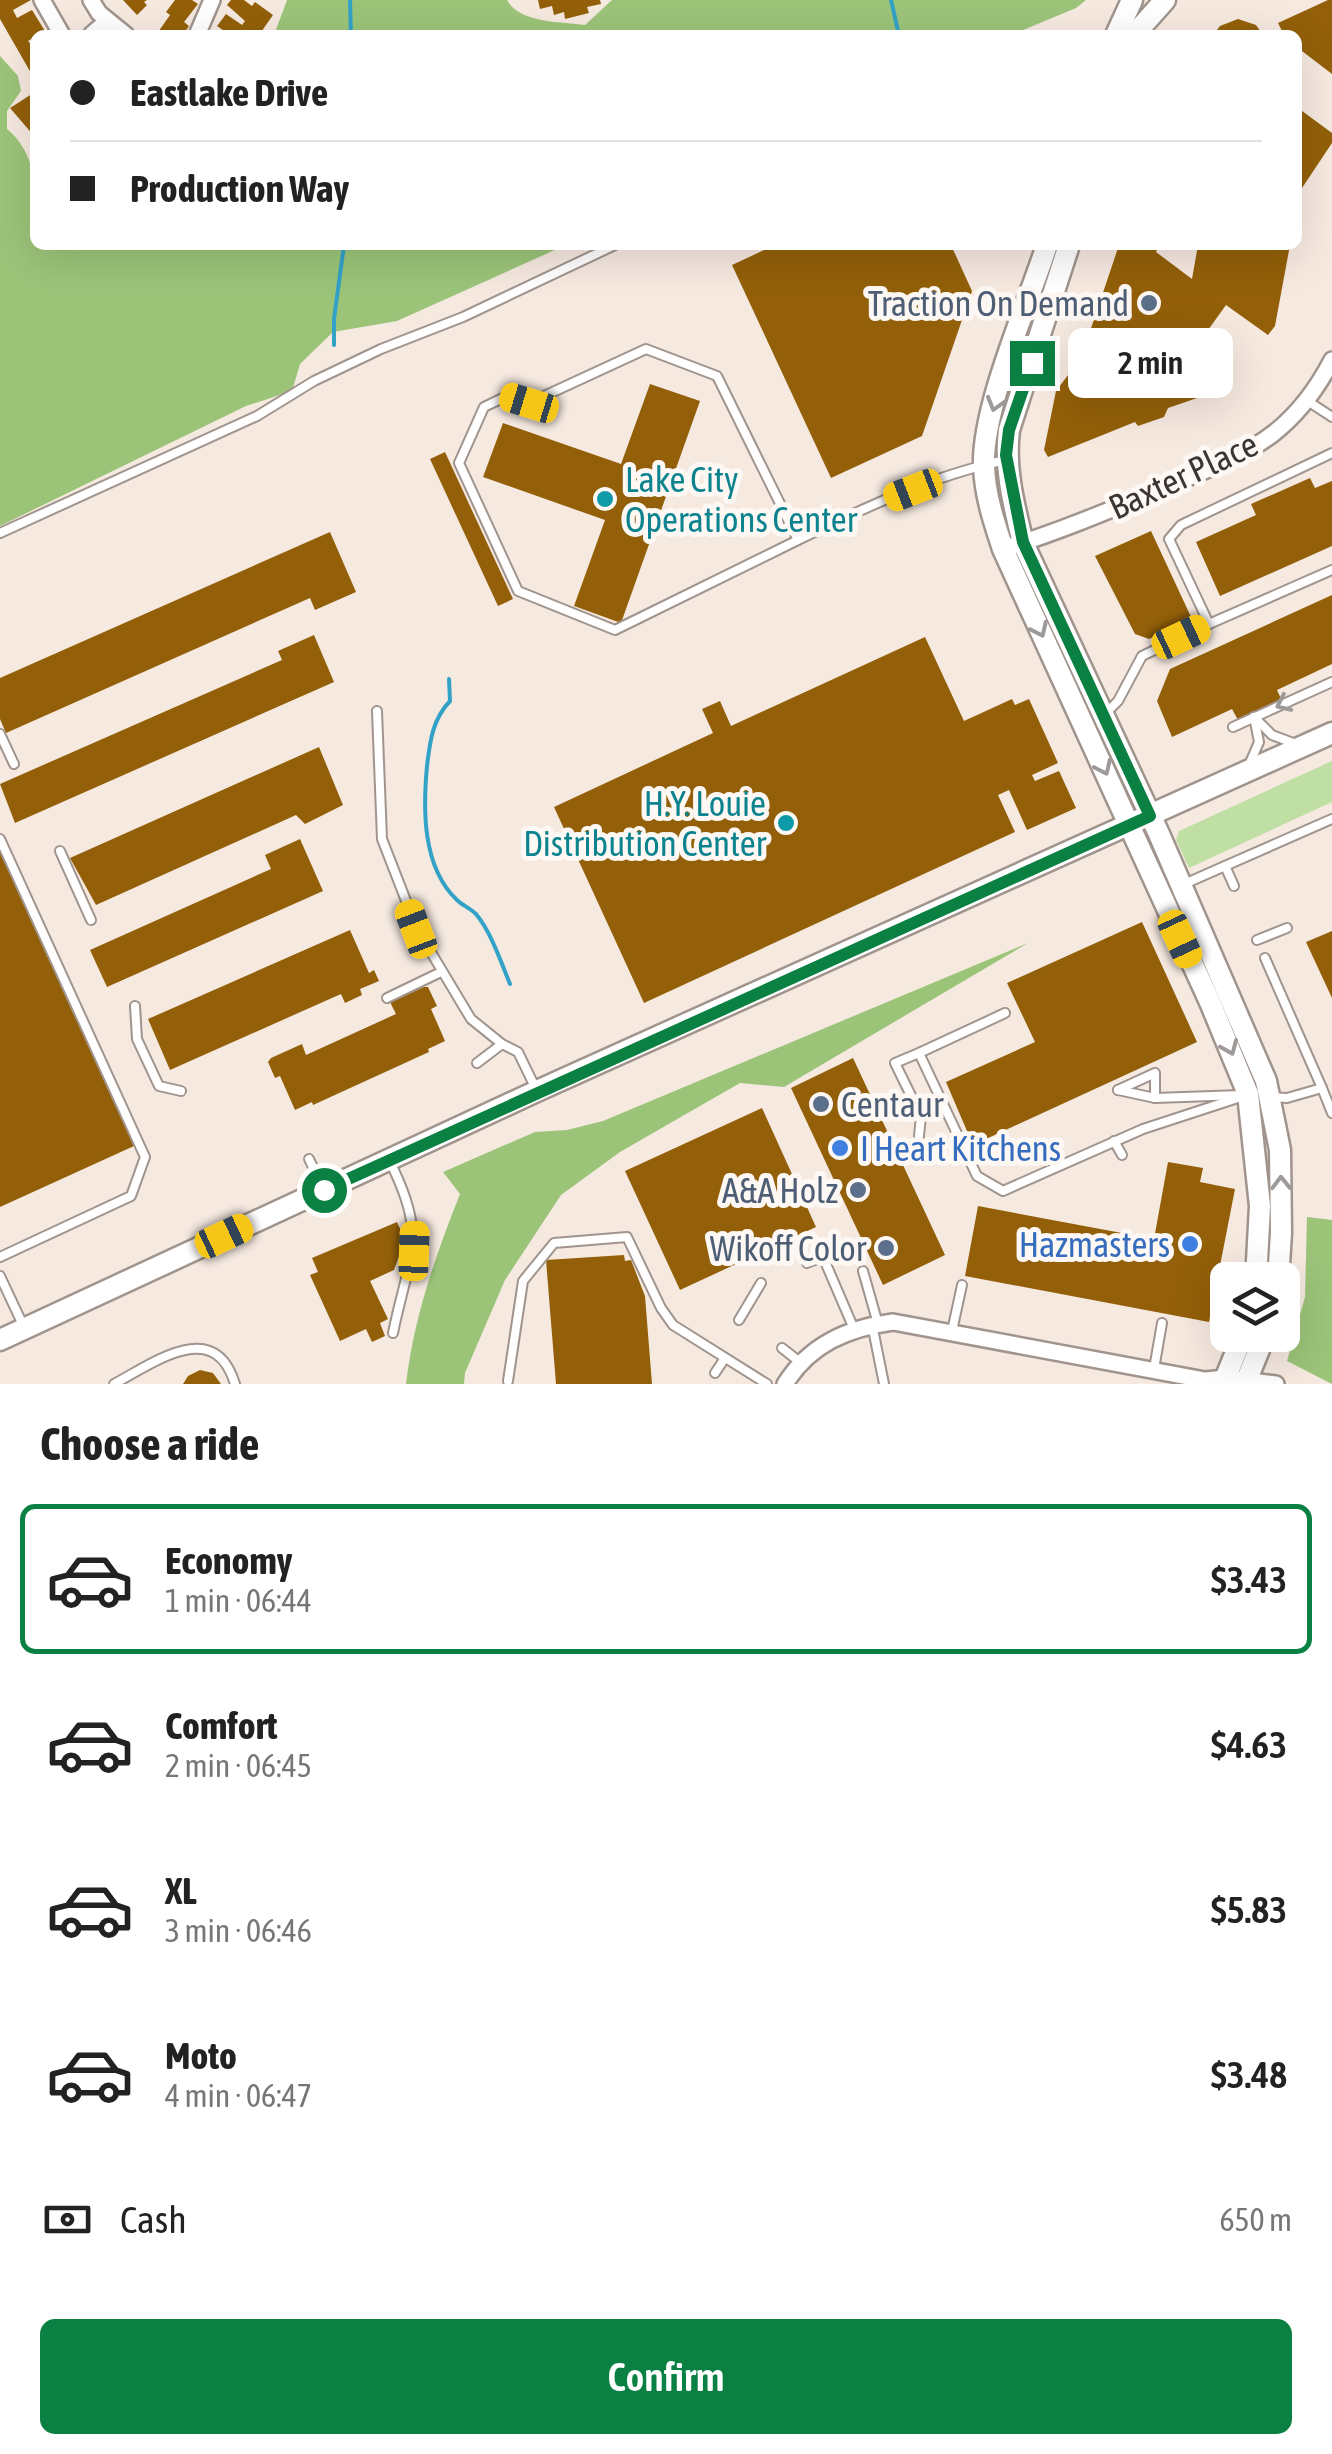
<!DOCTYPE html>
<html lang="en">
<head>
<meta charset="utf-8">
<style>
  :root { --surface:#fff; --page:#f6f6f6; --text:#222; --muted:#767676; --line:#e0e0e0; --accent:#0b8043 }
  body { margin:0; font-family:"Asap Condensed",sans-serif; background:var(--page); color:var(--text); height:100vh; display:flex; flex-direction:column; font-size:38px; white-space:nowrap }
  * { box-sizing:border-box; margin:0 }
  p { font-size:32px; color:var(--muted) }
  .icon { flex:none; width:55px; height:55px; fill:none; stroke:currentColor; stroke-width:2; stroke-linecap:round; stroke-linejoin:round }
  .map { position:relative; height:1384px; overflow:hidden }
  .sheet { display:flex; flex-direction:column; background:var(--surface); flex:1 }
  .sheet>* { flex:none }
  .banner { position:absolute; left:30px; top:30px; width:1272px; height:220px; border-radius:15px; box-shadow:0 10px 40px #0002; display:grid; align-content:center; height:220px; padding:0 40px; background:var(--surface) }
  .controls { position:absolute; left:1210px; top:1262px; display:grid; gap:20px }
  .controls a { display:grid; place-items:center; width:90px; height:90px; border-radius:15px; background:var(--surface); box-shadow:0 10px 40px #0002; font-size:50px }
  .end { position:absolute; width:45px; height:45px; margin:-22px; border:12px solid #0b8043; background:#fff; box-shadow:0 0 0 5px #fff }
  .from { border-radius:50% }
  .bubble { position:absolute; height:70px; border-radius:15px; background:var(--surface); box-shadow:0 10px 40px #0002; font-size:32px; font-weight:600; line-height:70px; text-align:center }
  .car { position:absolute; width:30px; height:60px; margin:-30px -15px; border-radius:12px; box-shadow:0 0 8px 2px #0007; background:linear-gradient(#f5c518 24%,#345 0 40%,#f5c518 0 76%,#345 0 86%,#f5c518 0) }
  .banner b { display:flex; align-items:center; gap:35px; height:95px; font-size:38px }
  .banner b+b { border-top:2px solid var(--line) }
  .banner i { width:25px; height:25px; background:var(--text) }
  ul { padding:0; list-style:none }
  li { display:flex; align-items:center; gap:30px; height:150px; margin:0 20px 15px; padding:0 20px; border:5px solid transparent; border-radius:15px }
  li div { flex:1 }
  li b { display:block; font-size:38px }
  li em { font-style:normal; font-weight:600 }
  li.on { border-color:var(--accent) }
  li>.icon { width:90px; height:90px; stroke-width:1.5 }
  h2 { padding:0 40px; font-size:45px; line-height:120px }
  .pay { display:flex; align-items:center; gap:25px; height:110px; padding:0 40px; font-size:38px }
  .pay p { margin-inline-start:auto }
  .action { display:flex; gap:20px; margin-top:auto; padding:20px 40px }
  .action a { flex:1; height:115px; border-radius:15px; background:var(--accent); color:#fff; font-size:40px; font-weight:600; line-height:115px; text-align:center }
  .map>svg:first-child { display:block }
  .green { fill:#bfdfa4 }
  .forest { fill:#9cc479 }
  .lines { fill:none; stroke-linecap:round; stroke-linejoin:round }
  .stream { stroke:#32a2c7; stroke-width:4 }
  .building { fill:#936009 }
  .service-casing { stroke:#a1948c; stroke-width:12 }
  .minor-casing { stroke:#a1948c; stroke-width:20 }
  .tertiary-casing { stroke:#a1948c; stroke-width:25 }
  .service { stroke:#fff; stroke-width:8 }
  .minor { stroke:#fff; stroke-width:15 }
  .tertiary { stroke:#fff; stroke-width:20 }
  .oneway { stroke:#9d9a99 }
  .route { stroke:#0b8043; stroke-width:12 }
  .service-dot { fill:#5c6f8a; stroke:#fdf8f4; stroke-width:4 }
  .culture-dot { fill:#0f9aa8; stroke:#fdf8f4; stroke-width:4 }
  .shop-dot { fill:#3f7fe0; stroke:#fdf8f4; stroke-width:4 }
  .labels { text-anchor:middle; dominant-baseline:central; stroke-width:10; stroke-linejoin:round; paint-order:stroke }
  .service-label { font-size:35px; fill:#4e5e75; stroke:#fdf8f4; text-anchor:end }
  .street-label { font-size:35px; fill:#3b3633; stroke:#fdf8f4 }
  .culture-label { font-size:35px; fill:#0d838f; stroke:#fdf8f4; text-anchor:start }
  .shop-label { font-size:35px; fill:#366cbe; stroke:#fdf8f4; text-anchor:start }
</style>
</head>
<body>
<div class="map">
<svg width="1332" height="1384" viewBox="0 0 1332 1384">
  <rect width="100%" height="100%" fill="#f6e9e0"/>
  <!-- green -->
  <path class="green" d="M 1332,761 L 1332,802 L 1189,868 L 1176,840 L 1179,831 Z"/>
  <!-- forest -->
  <g class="forest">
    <path d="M 287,0 L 507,0 C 519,23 562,22 585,25 L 612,0 L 1086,0 L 1076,8 L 1011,35 L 274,35 Z"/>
    <path d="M 0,56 L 18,76 L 21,91 L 7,111 L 7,129 C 42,158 35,202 35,245 L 566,245 L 397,321 L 333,332 L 300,364 L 292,391 L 246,406 L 0,526 Z"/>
    <path d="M 1028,943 L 784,1087 L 740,1083 L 620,1152 L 561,1195 L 505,1280 L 465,1373 L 464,1384 L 406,1384 C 414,1317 435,1257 460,1194 L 443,1172 L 535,1132 L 567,1130 L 603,1121 Z"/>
    <path d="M 1307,1217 L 1332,1220 L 1332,1384 L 1287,1361 L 1305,1297 Z"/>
  </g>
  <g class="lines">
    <!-- stream -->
    <g class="stream">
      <path d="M 350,0 L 351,35"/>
      <path d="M 891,0 L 899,35"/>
      <path d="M 334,345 L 334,319 L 344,245"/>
      <path d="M 449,679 L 450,701 C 432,720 430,742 427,766 C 423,809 422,867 457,900 C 462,905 470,908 476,914 C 491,932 501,962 510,984"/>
    </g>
  </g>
  <!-- building -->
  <g class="building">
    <path d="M 0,0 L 31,0 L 13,10 L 17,18 L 32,10 L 45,31 L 28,41 L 35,49 L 35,80 L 0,19 Z"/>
    <path d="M 123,0 L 147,0 L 144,2 L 147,5 L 137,15 Z"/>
    <path d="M 175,0 L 192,0 L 198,4 L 184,22 L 189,26 L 183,35 L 156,35 L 170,15 L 166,12 Z"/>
    <path d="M 231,0 L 244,0 L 252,6 L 255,2 L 273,15 L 259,35 L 230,35 L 217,26 L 226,14 L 242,25 L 245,21 L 227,5 Z"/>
    <path d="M 538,0 L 600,0 L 601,4 L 587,7 L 589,13 L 565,19 L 564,12 L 554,15 L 552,6 L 540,9 Z"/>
    <path d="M 1328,0 L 1332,0 L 1332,74 L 1298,48 L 1298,35 L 1284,35 L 1278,23 Z"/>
    <path d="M 1238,19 L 1256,25 L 1263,35 L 1213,35 L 1220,26 Z"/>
    <path d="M 35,92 L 35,137 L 10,108 Z"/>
    <path d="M 1298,108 L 1332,133 L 1332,143 L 1298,194 Z"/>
    <path d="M 775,245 L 951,245 L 972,291 L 922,436 L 831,478 L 732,265 Z"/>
    <path d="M 1119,245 L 1159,245 L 1156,252 L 1192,279 L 1198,245 L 1290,245 L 1275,326 L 1268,335 L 1226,305 L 1198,344 L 1232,367 L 1231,379 L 1203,396 L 1168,408 L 1164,417 L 1138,426 L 1135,422 L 1048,457 L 1044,450 L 1056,391 L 1081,358 Z"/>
    <path d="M 650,384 L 700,401 L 621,623 L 574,606 L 605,520 L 483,477 L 503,423 L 621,464 Z"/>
    <path d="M 445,452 L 513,599 L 498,606 L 430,459 Z"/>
    <path d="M 1310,478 L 1315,488 L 1332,481 L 1332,546 L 1220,596 L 1196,542 L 1256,515 L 1251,504 Z"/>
    <path d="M 1151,531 L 1192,619 L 1149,639 L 1135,634 L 1095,556 Z"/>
    <path d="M 330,532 L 356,592 L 315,610 L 310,598 L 6,733 L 0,719 L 0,678 Z"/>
    <path d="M 1332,595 L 1332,664 L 1277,690 L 1282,701 L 1238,720 L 1232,709 L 1172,737 L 1157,701 L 1170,669 Z"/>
    <path d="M 314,635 L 334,682 L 15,823 L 0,784 L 282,660 L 278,651 Z"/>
    <path d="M 925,637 L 964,721 L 1012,699 L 1015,705 L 1029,699 L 1058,763 L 1032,775 L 1035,781 L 1059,771 L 1076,808 L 1027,830 L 1009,790 L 998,795 L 1015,832 L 644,1003 L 554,807 L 713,733 L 702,709 L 720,701 L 731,726 Z"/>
    <path d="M 319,747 L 343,805 L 305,824 L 296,815 L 96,905 L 70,858 Z"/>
    <path d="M 300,839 L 323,891 L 107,987 L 90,950 L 271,869 L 265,855 Z"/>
    <path d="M 0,852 L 134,1146 L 0,1207 Z"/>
    <path d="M 1142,922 L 1197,1042 L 973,1145 L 946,1082 L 1035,1042 L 1007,983 Z"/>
    <path d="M 350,930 L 369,973 L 374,970 L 379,981 L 360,989 L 362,995 L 345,1003 L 341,994 L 170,1070 L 148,1019 Z"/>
    <path d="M 1332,931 L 1332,998 L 1306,942 Z"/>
    <path d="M 424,987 L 428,987 L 437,1006 L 431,1009 L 445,1041 L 428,1049 L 429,1052 L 313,1105 L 312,1102 L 295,1110 L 280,1076 L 275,1078 L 268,1062 L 271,1058 L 302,1044 L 306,1055 L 396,1014 L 390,1002 Z"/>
    <path d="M 853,1058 L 945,1255 L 883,1285 L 791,1088 Z"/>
    <path d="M 762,1108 L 816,1227 L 680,1290 L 625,1171 Z"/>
    <path d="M 1168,1162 L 1203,1168 L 1200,1182 L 1235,1189 L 1209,1322 L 965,1276 L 978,1206 L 1154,1239 Z"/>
    <path d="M 397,1222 L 405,1240 L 394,1270 L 370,1281 L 388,1319 L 380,1323 L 385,1336 L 372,1342 L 366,1329 L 340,1341 L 310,1275 L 318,1272 L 312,1258 Z"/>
    <path d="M 624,1255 L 625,1261 L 631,1260 L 645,1296 L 652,1384 L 556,1384 L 546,1260 Z"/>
    <path d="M 200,1370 L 213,1373 L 221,1384 L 183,1384 L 188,1376 Z"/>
  </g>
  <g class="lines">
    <!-- service casing -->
    <g class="service-casing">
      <g id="service">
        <path d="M 646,349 L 717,376 L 798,540 L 615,630 L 518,591 L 459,463 L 484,407 L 507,396 L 529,403 Z"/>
        <path d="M 1306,400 L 1332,417"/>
        <path d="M 0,533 L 257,416 L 314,381 L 381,349 L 463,317 L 615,245"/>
        <path d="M 798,540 C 864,508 934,475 1006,460"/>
        <path d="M 1209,624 L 1332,570"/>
        <path d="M 377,711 L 382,839 L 417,929 L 471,1019 L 502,1044 L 518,1052 L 535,1087"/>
        <path d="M 1106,713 L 1118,701 L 1142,656 L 1209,624 L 1169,539 L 1181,525 L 1332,453"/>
        <path d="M 1254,717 L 1272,735 L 1296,744"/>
        <path d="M 1233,727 L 1332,682"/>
        <path d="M 0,734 L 14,764"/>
        <path d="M 1249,765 L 1259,742 L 1254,717"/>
        <path d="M 0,839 L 145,1157 L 131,1196 L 0,1257"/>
        <path d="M 60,851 L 91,920"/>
        <path d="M 1225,866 L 1332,819"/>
        <path d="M 1182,885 L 1225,866 L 1234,886"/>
        <path d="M 1257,940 L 1287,928"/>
        <path d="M 1265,958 L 1322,1088 L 1287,1098 L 1269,1097"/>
        <path d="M 387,998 L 441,972"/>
        <path d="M 135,1006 L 137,1039 L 159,1086 L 181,1091"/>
        <path d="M 1005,1013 L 919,1053 L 977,1176 L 1003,1191 L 1143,1129 L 1244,1096"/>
        <path d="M 919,1053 L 895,1063 L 921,1116 L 919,1136"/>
        <path d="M 477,1063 L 502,1044"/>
        <path d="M 1322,1088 L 1332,1113"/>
        <path d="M 1118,1090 L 1155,1098 L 1241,1095"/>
        <path d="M 1118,1090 L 1155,1073 L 1155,1098"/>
        <path d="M 1114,1141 L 1122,1155"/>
        <path d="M 309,1159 L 322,1186"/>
        <path d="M 389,1160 C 429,1238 409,1254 393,1333"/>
        <path d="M 807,1263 L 823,1257 L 854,1329"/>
        <path d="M 863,1271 L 878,1324"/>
        <path d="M 0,1276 L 23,1325"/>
        <path d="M 739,1320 L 761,1283"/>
        <path d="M 872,1324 L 884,1384"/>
        <path d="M 952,1331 L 962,1285"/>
        <path d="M 782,1348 L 801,1363"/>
        <path d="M 1154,1369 L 1162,1323"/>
        <path d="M 715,1373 L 725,1358"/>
        <path d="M 508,1381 L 523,1281 L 554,1243 L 627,1237 L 661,1308 L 673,1325 L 767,1384"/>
        <path d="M 114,1384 C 155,1362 215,1317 235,1384"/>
      </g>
    </g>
    <!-- minor casing -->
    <g class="minor-casing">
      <g id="minor">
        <path d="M 42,0 L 62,35"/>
        <path d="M 91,0 L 99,13 L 126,35"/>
        <path d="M 91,35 L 107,21"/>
        <path d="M 197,35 L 212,0"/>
        <path d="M 1003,549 C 1058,532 1110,510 1163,488 C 1200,472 1242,458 1274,433 C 1298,414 1318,387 1332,360"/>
        <path d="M 785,1384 C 810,1344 848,1328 893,1322 L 1205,1380 L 1226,1378 L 1276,1384"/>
      </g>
    </g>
    <!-- tertiary casing -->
    <g class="tertiary-casing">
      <g id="tertiary">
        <path d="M 1116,35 L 1132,0"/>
        <path d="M 1138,35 L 1141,27 L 1165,0"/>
        <path d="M 1047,245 C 1028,304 982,407 984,466 C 985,495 994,522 1003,549 L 1210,1002 L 1248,1094 L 1260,1206 L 1256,1280"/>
        <path d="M 1069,245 L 1009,430 C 1004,469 1014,505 1023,543 L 1159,834 L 1266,1081 L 1280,1150 L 1281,1233 L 1278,1280"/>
        <path d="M 0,1340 L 537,1091 L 1332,733"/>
        <path d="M 1223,1384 L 1243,1335"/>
        <path d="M 1245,1384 L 1265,1335"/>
      </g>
    </g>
    <!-- service -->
    <use href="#service" class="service"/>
    <!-- minor -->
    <use href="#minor" class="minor"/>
    <!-- tertiary -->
    <use href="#tertiary" class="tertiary"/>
  </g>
  <!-- one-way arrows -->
  <defs><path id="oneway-chevron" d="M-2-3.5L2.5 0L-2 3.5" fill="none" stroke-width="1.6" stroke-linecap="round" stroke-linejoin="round" transform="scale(2.5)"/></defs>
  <g class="oneway">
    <use href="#oneway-chevron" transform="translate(995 404) rotate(106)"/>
    <use href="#oneway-chevron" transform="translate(1040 630) rotate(65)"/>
    <use href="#oneway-chevron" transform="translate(1283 704) rotate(155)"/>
    <use href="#oneway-chevron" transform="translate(1104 768) rotate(65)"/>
    <use href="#oneway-chevron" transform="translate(1230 1048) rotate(67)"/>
    <use href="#oneway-chevron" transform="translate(1281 1183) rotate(-91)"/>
  </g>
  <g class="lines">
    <!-- route -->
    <path class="route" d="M 324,1190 L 1150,816 L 1023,542 L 1006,455 L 1009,430 L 1032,363"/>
  </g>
  <!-- markers -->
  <g class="service-dot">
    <circle cx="1149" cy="303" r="10"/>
    <circle cx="821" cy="1104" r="10"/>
    <circle cx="858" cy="1190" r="10"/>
    <circle cx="886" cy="1248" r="10"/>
  </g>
  <g class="culture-dot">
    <circle cx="605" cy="499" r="10"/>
    <circle cx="786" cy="823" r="10"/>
  </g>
  <g class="shop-dot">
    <circle cx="840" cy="1148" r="10"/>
    <circle cx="1190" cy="1244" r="10"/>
  </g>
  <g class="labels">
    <!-- service labels -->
    <g class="service-label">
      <text x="1129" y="303">Traction On Demand</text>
      <text x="841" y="1104" text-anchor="start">Centaur</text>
      <text x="838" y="1190">A&amp;A Holz</text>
      <text x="866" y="1248">Wikoff Color</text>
    </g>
    <!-- street labels -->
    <g class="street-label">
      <text transform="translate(1183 475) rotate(-25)">Baxter Place</text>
    </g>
    <!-- culture labels -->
    <g class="culture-label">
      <text x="625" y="479">Lake City<tspan x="625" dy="40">Operations Center</tspan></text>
      <text x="766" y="803" text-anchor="end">H.Y. Louie<tspan x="766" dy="40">Distribution Center</tspan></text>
    </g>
    <!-- shop labels -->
    <g class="shop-label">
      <text x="860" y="1148">I Heart Kitchens</text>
      <text x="1170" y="1244" text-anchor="end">Hazmasters</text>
    </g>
  </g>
</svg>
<div class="controls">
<a><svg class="icon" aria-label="layers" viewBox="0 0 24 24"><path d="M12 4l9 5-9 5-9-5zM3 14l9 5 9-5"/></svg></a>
</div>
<i class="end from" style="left:324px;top:1190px"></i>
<i class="end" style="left:1032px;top:363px"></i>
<div class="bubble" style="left:1068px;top:328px;width:165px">2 min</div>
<i class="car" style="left:529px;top:403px;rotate:287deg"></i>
<i class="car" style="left:913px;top:490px;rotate:249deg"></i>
<i class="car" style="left:1181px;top:637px;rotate:65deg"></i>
<i class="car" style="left:416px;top:929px;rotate:339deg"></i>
<i class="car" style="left:1180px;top:939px;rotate:155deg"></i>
<i class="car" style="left:224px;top:1236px;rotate:65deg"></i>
<i class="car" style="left:414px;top:1251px;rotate:2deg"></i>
<div class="banner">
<b><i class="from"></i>Eastlake Drive</b>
<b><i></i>Production Way</b>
</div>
</div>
<section class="sheet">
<h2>Choose a ride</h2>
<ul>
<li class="on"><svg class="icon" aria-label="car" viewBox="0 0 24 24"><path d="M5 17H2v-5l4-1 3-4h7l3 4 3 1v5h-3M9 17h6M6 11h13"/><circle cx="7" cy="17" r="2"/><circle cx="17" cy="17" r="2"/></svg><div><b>Economy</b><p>1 min · 06:44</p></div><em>$3.43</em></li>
<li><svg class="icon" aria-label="car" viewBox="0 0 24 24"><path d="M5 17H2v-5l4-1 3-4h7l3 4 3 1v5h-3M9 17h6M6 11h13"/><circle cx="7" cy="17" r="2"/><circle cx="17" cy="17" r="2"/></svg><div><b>Comfort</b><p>2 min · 06:45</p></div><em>$4.63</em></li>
<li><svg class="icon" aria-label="car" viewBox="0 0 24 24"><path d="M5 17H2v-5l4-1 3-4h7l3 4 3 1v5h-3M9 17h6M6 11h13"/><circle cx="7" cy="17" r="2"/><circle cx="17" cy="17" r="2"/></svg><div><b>XL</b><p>3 min · 06:46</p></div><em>$5.83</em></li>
<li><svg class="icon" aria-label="car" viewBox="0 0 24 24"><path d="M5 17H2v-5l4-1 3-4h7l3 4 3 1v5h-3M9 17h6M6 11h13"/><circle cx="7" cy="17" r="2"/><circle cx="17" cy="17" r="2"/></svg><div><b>Moto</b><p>4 min · 06:47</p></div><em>$3.48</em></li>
</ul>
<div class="pay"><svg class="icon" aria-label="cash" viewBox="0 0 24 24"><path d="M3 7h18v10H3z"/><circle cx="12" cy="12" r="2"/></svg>Cash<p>650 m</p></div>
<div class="action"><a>Confirm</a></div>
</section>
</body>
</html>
